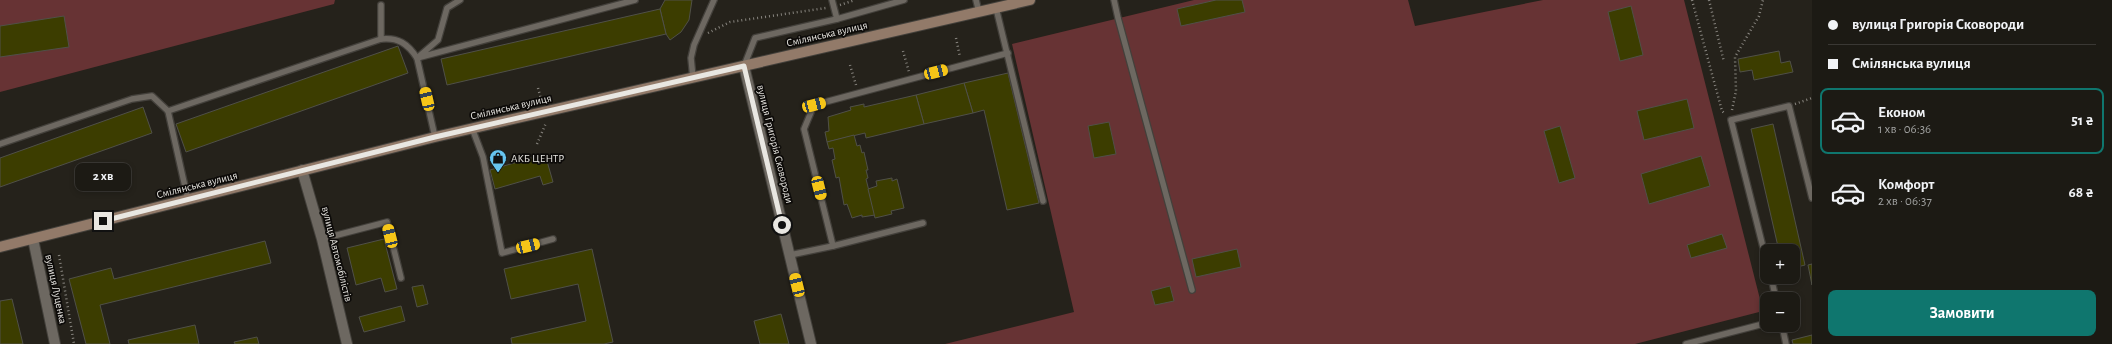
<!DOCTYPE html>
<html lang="uk">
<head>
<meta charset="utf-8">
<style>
  :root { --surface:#1c1a14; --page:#292722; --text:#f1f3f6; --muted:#a0a1a0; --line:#3a3834; --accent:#0f766e }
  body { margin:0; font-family:"Alegreya Sans",sans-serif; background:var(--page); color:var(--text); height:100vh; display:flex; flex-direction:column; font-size:15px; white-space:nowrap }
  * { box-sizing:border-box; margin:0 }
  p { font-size:13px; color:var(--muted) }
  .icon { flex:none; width:22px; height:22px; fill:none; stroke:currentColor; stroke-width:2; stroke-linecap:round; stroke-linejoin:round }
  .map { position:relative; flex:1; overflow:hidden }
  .drawer { display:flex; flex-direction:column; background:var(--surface); width:300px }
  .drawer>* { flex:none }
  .guide { display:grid; align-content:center; height:88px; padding:0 16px; background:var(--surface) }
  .fabs { position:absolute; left:1760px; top:244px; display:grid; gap:8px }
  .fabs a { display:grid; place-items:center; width:40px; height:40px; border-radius:8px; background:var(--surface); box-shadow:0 2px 6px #0003,0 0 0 1px var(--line); font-size:20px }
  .end { position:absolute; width:18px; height:18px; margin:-9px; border:5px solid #e9e7e2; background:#111; box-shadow:0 0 0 2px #111 }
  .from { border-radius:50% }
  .bubble { position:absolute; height:28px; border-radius:8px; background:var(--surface); box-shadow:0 2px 6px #0003,0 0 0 1px var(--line); font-size:13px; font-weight:700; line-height:28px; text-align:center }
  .car { position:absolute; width:12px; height:24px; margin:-12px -6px; border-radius:5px; box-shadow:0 0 3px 1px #0007; background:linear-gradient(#f5c518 24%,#345 0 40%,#f5c518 0 76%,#345 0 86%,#f5c518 0) }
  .guide b { display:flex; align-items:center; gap:14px; height:38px; font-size:15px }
  .guide b+b { border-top:1px solid var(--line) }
  .guide i { width:10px; height:10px; background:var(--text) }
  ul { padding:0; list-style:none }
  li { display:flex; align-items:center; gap:12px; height:66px; margin:0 8px 6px; padding:0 8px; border:2px solid transparent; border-radius:8px }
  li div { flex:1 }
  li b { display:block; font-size:15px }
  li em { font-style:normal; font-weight:700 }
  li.selected { border-color:var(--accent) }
  li>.icon { width:36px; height:36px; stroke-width:1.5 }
  .button { display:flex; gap:8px; margin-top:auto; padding:8px 16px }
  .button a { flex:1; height:46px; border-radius:8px; background:var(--accent); color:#fff; font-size:16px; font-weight:700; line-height:46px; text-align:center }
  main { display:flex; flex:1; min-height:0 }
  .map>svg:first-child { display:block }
  .green { fill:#673334 }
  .building { fill:#3c3d00; stroke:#505048 }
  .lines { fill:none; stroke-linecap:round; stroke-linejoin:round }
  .service-casing { stroke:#43403b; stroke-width:8 }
  .minor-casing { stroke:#43403b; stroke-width:12 }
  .secondary-casing { stroke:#43403b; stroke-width:12 }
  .path { stroke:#88857f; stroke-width:2.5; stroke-dasharray:1 3; stroke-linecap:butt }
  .service { stroke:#6d6861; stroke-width:5.5 }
  .minor { stroke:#6d6861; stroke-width:10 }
  .secondary { stroke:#927a69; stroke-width:10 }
  .route { stroke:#e9e7e2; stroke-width:5 }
  .labels { text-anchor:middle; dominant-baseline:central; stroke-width:3.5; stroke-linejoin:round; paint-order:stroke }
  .street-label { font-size:11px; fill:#e9e7e2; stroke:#0d0b09 }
  .poi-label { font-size:11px; fill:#e9e7e2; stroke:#0d0b09; text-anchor:start }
</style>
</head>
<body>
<main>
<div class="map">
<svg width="1812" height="344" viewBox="0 0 1812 344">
  <rect width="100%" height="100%" fill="#25221b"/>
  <!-- green -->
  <g class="green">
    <path d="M 0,0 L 335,0 L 334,4 L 0,92 Z"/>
    <path d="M 1194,0 L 1408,0 L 1415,26 L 1543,0 L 1684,0 L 1763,311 L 1635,344 L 945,344 L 1074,312 L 1012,44 Z"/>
  </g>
  <!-- building -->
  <g class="building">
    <path d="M 665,0 L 692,0 L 689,20 L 681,32 L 670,40 L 666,34 L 660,9 Z"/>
    <path d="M 1216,0 L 1242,0 L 1245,12 L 1181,26 L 1177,9 Z"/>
    <path d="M 1631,6 L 1643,55 L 1620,61 L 1608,12 Z"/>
    <path d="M 660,9 L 666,34 L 447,85 L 441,59 Z"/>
    <path d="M 64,16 L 69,47 L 0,57 L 0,26 Z"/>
    <path d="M 398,46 L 408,73 L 186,152 L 176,124 Z"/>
    <path d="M 1779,51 L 1781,63 L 1790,61 L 1793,72 L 1754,80 L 1752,70 L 1740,72 L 1738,59 Z"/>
    <path d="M 1008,73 L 1039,203 L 1007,210 L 984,110 L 973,113 L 964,83 Z"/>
    <path d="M 964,83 L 973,113 L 924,124 L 916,95 Z"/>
    <path d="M 916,95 L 924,124 L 866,138 L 865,133 L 827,142 L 825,132 L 829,131 L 828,117 L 851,110 L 850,107 L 864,104 L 864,107 Z"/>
    <path d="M 1687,99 L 1694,128 L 1644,140 L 1637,111 Z"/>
    <path d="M 143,107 L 152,133 L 0,187 L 0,158 Z"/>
    <path d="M 1109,122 L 1116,154 L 1094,158 L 1088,126 Z"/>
    <path d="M 1773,124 L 1805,265 L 1793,268 L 1793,251 L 1779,251 L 1751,129 Z"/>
    <path d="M 1560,126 L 1575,178 L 1559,183 L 1544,131 Z"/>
    <path d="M 854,135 L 857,146 L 860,145 L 862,153 L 864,152 L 868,170 L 866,170 L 868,178 L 866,179 L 875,215 L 862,217 L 862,215 L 852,218 L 847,204 L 844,205 L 839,177 L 836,178 L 832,160 L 835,159 L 833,148 L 829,149 L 827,142 Z"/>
    <path d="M 545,154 L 553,182 L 543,185 L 540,176 L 495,189 L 490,170 Z"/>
    <path d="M 1701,156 L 1710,186 L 1649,204 L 1641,174 Z"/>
    <path d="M 892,178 L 892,181 L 897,179 L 904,208 L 891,211 L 892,214 L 875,218 L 868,189 L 877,186 L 876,181 Z"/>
    <path d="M 1722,234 L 1727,248 L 1691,258 L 1687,245 Z"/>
    <path d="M 384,239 L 397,289 L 385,292 L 381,278 L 356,285 L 347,248 Z"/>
    <path d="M 265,241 L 271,263 L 100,305 L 110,344 L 86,344 L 69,279 L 111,268 L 114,279 Z"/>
    <path d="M 592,249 L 613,342 L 604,344 L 512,344 L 511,338 L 586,321 L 578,284 L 511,299 L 504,269 Z"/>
    <path d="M 1237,249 L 1241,267 L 1196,277 L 1192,259 Z"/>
    <path d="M 1812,264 L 1812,285 L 1808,265 Z"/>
    <path d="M 423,285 L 428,304 L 417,307 L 412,287 Z"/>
    <path d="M 1170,286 L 1174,301 L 1155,305 L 1151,291 Z"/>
    <path d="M 12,299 L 23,344 L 0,344 L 0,301 Z"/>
    <path d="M 401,306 L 405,321 L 364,332 L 359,317 Z"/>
    <path d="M 781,314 L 789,344 L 760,344 L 754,321 Z"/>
    <path d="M 195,325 L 199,344 L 129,344 L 128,340 Z"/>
    <path d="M 1812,335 L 1812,344 L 1793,344 L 1792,340 Z"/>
    <path d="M 257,337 L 259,344 L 235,344 L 234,342 Z"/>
  </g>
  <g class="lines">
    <!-- service casing -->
    <g class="service-casing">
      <g id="service">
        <path d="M 460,0 L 447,8 L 438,40 L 417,58 L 635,0"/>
        <path d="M 832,0 L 837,19"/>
        <path d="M 976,0 L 979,12"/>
        <path d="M 1114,0 L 1118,18 L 1192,290"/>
        <path d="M 996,8 L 1043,201"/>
        <path d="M 381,39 L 381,5"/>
        <path d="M 744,66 L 755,38 L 837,19 L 904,0"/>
        <path d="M 693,78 L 691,58 L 694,45 L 714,0"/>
        <path d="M 168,111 L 188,200"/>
        <path d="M 472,128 L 483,157 L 502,253 L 553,239"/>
        <path d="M 0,144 L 132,99 L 152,96 L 168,111 L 381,39 C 398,37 408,44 417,58 L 435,137"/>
        <path d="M 322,239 L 387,222 L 401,278"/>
        <path d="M 833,246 L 804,129 L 814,105 L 1008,53"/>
        <path d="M 790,255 L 833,246 L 923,223"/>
        <path d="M 1767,263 L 1731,120 L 1789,106 L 1812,198"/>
        <path d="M 1771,277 L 1776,299"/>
        <path d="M 1782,325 L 1786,344"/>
        <path d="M 1686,344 L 1767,323"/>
      </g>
    </g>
    <!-- minor casing -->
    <g class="minor-casing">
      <g id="minor">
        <path d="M 744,66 L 811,344"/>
        <path d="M 302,170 L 322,239 L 347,344"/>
        <path d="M 33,239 L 55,344"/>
      </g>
    </g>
    <!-- secondary casing -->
    <g class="secondary-casing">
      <path id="secondary" d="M 0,247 L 435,137 L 1030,0"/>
    </g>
    <!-- path -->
    <g class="path">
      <path d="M 1692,0 L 1722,111 L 1725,114"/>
      <path d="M 1709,0 L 1724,62"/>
      <path d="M 840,5 L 855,0"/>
      <path d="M 708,33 L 730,22 L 826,8"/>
      <path d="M 956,38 L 960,57"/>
      <path d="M 903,51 L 909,72"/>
      <path d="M 850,65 L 856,85"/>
      <path d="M 538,88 L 541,99"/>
      <path d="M 1795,104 L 1812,98"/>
      <path d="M 1732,110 L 1736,91 L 1735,57 L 1759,16 L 1763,0"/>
      <path d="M 537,144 L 546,123"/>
      <path d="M 59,255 L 74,344"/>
    </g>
    <!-- service -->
    <use href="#service" class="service"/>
    <!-- minor -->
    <use href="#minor" class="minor"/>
    <!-- secondary -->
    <use href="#secondary" class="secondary"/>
  </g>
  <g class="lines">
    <!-- route -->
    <path class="route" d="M 103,221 L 435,137 L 744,66 L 782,225"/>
  </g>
  <!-- icons -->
  <defs>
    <g id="shop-pin" transform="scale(0.9)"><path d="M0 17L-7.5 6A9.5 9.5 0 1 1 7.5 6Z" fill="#67c4ef" stroke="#0d0b09"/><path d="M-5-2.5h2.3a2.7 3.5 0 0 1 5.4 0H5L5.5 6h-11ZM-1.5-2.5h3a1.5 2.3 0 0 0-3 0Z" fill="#111"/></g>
  </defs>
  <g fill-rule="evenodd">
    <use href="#shop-pin" x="498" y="158"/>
  </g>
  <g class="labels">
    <!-- street labels -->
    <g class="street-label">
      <text transform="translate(827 34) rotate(-13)">Смілянська вулиця</text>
      <text transform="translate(511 107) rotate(-13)">Смілянська вулиця</text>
      <text transform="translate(775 144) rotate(76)">вулиця Григорія Сковороди</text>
      <text transform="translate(197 185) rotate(-14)">Смілянська вулиця</text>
      <text transform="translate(337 254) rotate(76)">вулиця Автомобілістів</text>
      <text transform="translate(56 289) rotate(78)">вулиця Луценка</text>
    </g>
    <!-- poi labels -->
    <g class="poi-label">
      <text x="511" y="158">АКБ ЦЕНТР</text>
    </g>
  </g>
</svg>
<div class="fabs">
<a>+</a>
<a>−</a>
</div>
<i class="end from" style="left:782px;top:225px"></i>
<i class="end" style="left:103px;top:221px"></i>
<div class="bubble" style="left:75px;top:163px;width:56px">2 хв</div>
<i class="car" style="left:936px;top:72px;rotate:75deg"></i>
<i class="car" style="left:427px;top:99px;rotate:347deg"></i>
<i class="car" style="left:814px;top:105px;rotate:75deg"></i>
<i class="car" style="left:819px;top:188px;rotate:166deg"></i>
<i class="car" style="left:390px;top:236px;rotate:346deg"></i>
<i class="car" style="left:528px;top:246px;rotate:76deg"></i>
<i class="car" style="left:797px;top:285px;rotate:346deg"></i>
</div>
<section class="drawer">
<div class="guide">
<b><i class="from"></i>вулиця Григорія Сковороди</b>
<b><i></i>Смілянська вулиця</b>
</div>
<ul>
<li class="selected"><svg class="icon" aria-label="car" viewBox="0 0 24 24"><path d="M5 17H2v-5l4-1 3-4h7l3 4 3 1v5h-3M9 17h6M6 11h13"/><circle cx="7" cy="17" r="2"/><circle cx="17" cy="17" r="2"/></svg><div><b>Економ</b><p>1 хв · 06:36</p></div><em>51 ₴</em></li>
<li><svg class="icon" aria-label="car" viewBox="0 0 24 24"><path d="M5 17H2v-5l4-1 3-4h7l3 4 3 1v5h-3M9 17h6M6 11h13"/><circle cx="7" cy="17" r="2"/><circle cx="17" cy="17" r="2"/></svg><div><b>Комфорт</b><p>2 хв · 06:37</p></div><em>68 ₴</em></li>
</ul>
<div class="button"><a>Замовити</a></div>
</section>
</main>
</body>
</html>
